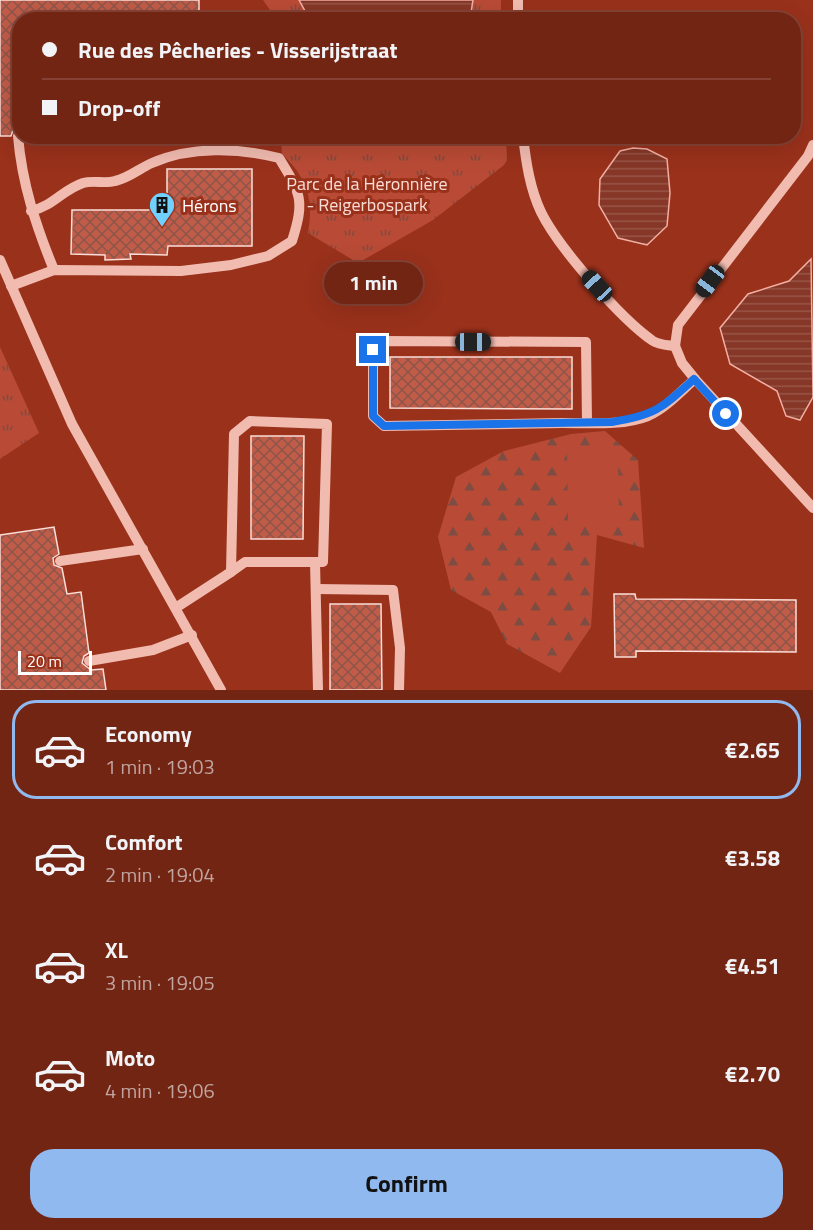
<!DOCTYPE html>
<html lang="en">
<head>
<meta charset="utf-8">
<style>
  :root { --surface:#732514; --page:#782d1d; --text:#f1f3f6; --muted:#c1a5a0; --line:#854234; --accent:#90b9f0 }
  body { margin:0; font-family:"Titillium Web",sans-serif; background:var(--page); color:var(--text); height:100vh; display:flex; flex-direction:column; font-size:22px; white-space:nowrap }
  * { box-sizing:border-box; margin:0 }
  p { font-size:20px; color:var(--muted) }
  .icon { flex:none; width:33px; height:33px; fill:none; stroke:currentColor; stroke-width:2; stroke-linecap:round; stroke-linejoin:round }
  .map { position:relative; height:690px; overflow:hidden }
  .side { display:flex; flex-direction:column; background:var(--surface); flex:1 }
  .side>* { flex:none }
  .top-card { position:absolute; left:12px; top:12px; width:789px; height:132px; border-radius:24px; box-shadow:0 6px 24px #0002,0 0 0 2px var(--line); display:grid; align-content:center; height:132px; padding:0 30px; background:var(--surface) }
  .scale { position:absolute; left:18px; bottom:15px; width:74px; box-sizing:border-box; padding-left:6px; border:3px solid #fff; border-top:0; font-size:16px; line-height:21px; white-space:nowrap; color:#fff; -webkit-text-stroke:4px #99311b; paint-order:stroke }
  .end { position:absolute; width:27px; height:27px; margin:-14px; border:8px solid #1a73e8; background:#fff; box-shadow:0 0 0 3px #fff }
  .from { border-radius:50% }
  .bubble { position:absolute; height:42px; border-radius:21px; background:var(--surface); box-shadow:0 6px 24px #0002,0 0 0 2px var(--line); font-size:20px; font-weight:700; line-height:42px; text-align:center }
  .car { position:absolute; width:18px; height:36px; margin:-18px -9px; border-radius:8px; box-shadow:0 0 4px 2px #0007; background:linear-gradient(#222 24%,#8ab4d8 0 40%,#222 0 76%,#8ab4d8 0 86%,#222 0) }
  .top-card b { display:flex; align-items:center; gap:21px; height:57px; font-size:22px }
  .top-card b+b { border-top:2px solid var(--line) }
  .top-card i { width:15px; height:15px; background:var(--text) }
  ul { padding:10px 0 0; list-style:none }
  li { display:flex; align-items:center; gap:18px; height:99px; margin:0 12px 9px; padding:0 18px; border:3px solid transparent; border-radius:24px }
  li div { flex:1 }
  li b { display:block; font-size:22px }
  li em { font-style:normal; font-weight:700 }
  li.active { border-color:var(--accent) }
  li>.icon { width:54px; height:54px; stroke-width:1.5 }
  .primary-button { display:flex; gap:12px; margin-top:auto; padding:12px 30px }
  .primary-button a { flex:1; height:69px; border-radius:24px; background:var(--accent); color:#111; font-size:24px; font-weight:700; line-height:69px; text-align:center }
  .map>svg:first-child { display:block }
  .forest { fill:url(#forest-firs) }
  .park { fill:url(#park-tufts) }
  .garden { fill:#b94b36 }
  .water { fill:url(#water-rules); stroke:#f2afa3; stroke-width:1.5 }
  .building { fill:url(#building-cross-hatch); stroke:#fbddd7; stroke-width:1.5 }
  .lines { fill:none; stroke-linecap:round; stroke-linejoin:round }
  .minor { stroke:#f1bbb0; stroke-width:10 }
  .route { stroke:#1a73e8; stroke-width:8 }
  .labels { text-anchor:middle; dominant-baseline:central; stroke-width:6; stroke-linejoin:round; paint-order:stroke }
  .park-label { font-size:18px; fill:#fbddd7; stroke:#99311b }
  .poi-label { font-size:18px; fill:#fff; stroke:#99311b; text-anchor:start }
</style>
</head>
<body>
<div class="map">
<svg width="813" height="690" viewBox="0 0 813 690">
  <defs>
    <pattern id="forest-firs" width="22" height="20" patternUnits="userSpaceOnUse" patternTransform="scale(1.5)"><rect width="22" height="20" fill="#b94b36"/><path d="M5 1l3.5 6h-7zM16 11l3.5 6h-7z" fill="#7d4c42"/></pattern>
    <pattern id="park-tufts" width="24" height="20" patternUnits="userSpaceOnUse" patternTransform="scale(1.5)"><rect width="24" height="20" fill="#b94b36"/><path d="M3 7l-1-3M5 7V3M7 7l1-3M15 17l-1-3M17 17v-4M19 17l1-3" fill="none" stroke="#7d4c42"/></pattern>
    <pattern id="water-rules" width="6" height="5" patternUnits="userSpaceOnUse" patternTransform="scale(1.5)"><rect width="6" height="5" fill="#863727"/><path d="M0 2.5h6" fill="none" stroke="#985547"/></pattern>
    <pattern id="building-cross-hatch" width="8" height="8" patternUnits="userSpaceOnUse" patternTransform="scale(1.5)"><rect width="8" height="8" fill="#c15c48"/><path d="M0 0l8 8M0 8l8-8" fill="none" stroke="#8c554a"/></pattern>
  </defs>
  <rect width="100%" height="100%" fill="#99311b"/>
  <!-- forest -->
  <path class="forest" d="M 605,431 L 638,460 L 644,548 L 597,535 L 591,627 L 560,673 L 507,644 L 491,612 L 451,590 L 438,537 L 456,477 L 504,451 L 571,434 Z"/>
  <!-- park -->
  <g class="park">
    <path d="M 263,0 L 501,0 L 501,19 L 273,19 L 272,13 Z"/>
    <path d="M 281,137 L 506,137 L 507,160 L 504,165 L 433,220 L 358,263 L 308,233 C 314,198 307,178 282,154 Z"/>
    <path d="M 0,347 L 39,433 L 0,459 Z"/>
  </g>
  <!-- garden -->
  <path class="garden" d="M 567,450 L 618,450 L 619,521 L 568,522 Z"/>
  <!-- water -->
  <g class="water">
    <path d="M 299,0 L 473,0 L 470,19 L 310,20 Z"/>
    <path d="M 633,148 L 647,149 L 667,159 L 670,193 L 667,226 L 647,245 L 618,238 L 599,205 L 600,179 L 620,151 Z"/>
    <path d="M 811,259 L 813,397 L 800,420 L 786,416 L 777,391 L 730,364 L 720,328 L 748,294 L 789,281 Z"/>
  </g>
  <!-- building -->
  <g class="building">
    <path d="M 0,0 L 199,0 L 199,20 L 20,20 L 20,129 L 13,130 L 11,136 L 0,136 Z"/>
    <path d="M 167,169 L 252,169 L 252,246 L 168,246 L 167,255 L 130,254 L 131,259 L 105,260 L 105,255 L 71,254 L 72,210 L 167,210 Z"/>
    <path d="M 390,357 L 572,357 L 572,409 L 390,408 Z"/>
    <path d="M 251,436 L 304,436 L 303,539 L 251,539 Z"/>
    <path d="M 54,527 L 59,554 L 53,558 L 54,565 L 62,568 L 67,594 L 81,592 L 89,653 L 84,656 L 82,663 L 91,670 L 103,669 L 106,690 L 0,690 L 0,535 Z"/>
    <path d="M 614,594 L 635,594 L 636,599 L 796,600 L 796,652 L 636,651 L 636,657 L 615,657 Z"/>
    <path d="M 330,604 L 381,604 L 382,690 L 330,690 Z"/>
  </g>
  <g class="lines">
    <!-- minor -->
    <g class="minor">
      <path d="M 518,0 L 518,20"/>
      <path d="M 18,136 C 22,184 36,226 54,270"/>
      <path d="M 523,136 C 526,162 530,189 541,212 C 558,247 621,319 653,341 C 659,345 668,345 675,346"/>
      <path d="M 0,260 L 72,424 L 221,690"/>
      <path d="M 11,286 L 54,270 L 181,271 L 231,265 L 268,256 L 292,241 C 305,200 301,194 279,158 C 240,148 190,146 152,163 C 140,168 129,178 115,181 C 105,184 93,180 83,183 C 62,190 55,205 31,211"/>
      <path d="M 675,346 L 678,325 L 808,156 L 813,145"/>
      <path d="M 675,346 L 682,363 L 695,379 L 813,508"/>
      <path d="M 250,421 L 327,424 L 323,562 L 245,562 L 231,572 L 234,434 Z"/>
      <path d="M 587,423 L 586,342 L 383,341 L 373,350 L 373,416 L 384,426 C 443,425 502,424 562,423 C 589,423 623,426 648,416 C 666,408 681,391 695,379"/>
      <path d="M 60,561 L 143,549"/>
      <path d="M 315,562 L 318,690"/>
      <path d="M 316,589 L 393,590 L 400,648 L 399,690"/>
      <path d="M 177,607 L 231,572"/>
      <path d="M 89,661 L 153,650 L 192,635"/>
    </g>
  </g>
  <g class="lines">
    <!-- route -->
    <path class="route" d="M 373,350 L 373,416 L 384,426 L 612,422 C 656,415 662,408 694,379 L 726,414"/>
  </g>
  <!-- icons -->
  <defs>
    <g id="building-pin" transform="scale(1.35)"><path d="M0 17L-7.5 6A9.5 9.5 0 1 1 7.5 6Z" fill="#70d1ff" stroke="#99311b"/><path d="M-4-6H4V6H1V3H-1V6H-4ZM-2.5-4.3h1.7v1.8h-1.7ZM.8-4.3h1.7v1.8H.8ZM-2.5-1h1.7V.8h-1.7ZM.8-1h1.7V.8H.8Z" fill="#111"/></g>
  </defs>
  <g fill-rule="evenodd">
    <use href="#building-pin" x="162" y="205"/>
  </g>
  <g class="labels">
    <!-- park labels -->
    <g class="park-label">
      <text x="367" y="183">Parc de la Héronnière<tspan x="367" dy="21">- Reigerbospark</tspan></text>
    </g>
    <!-- poi labels -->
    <g class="poi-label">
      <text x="182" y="205">Hérons</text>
    </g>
  </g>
</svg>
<div class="scale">20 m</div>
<i class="end from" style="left:726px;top:414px"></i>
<i class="end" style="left:373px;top:350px"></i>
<div class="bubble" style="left:324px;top:262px;width:99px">1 min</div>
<i class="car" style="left:710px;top:281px;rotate:217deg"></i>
<i class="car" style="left:597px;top:286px;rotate:317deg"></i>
<i class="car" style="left:473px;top:342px;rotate:90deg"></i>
<div class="top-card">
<b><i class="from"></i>Rue des Pêcheries - Visserijstraat</b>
<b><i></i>Drop-off</b>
</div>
</div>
<section class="side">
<ul>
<li class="active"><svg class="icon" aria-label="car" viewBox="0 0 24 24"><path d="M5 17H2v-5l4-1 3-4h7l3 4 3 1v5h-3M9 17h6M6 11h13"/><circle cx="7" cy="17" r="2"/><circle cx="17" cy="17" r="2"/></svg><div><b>Economy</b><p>1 min · 19:03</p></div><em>€2.65</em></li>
<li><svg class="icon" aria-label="car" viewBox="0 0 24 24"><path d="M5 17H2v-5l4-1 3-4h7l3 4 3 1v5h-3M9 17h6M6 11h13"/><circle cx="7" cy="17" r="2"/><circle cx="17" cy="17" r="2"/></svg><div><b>Comfort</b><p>2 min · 19:04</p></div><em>€3.58</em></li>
<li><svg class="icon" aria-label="car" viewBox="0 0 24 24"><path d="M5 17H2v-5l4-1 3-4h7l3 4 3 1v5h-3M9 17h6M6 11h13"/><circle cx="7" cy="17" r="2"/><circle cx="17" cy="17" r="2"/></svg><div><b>XL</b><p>3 min · 19:05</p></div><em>€4.51</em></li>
<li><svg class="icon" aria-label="car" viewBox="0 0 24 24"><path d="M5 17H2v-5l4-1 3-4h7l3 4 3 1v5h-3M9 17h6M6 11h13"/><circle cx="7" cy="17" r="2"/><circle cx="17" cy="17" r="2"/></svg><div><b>Moto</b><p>4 min · 19:06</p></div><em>€2.70</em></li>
</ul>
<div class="primary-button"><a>Confirm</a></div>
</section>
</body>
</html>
